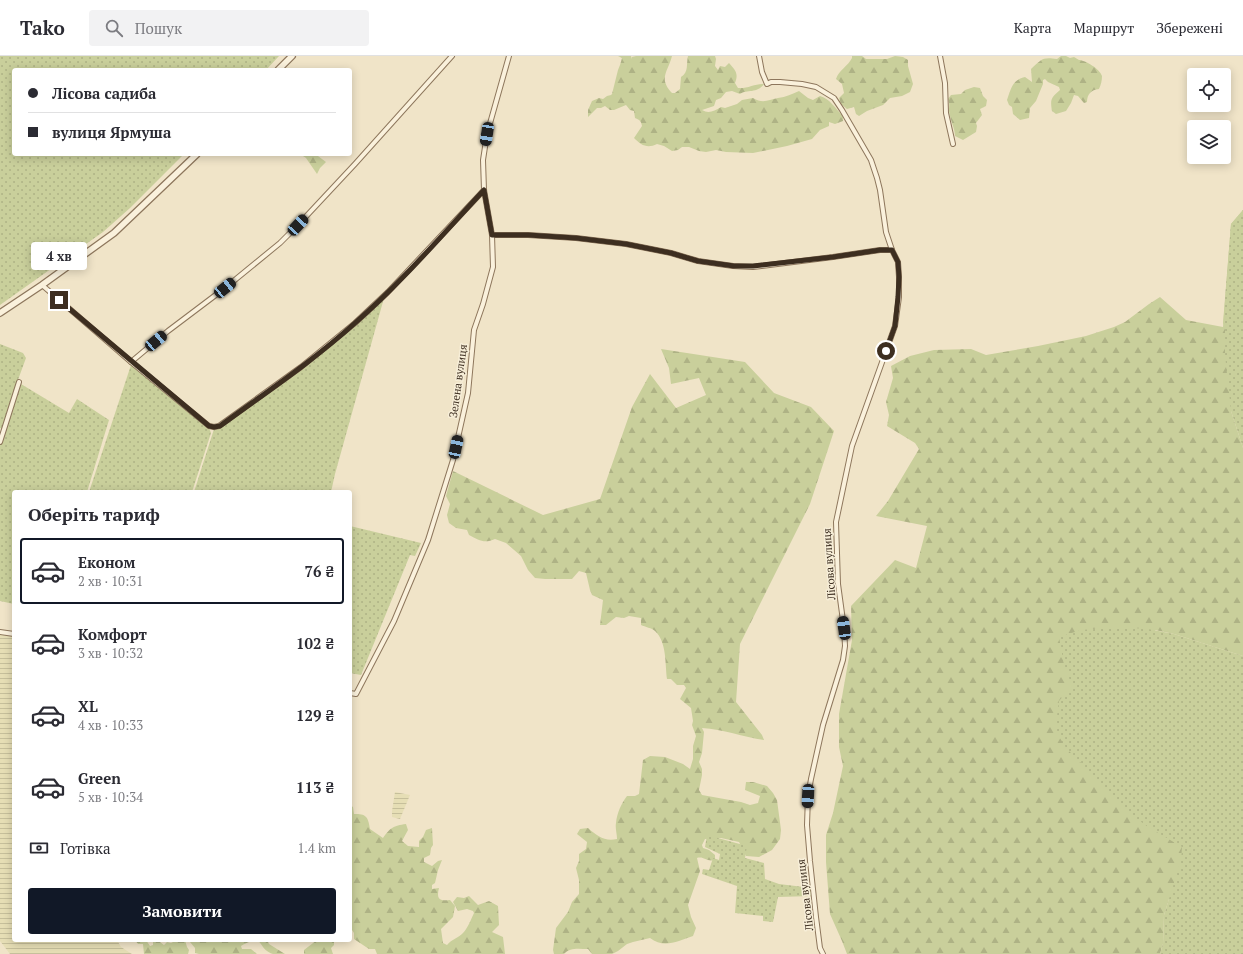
<!DOCTYPE html>
<html lang="uk">
<head>
<meta charset="utf-8">
<style>
  :root { --surface:#fff; --page:#f2f2f3; --text:#2b2b33; --muted:#7c7c81; --line:#e1e1e2; --accent:#111827 }
  body { margin:0; font-family:"PT Serif",serif; background:var(--page); color:var(--text); height:100vh; display:flex; flex-direction:column; font-size:15px; white-space:nowrap }
  * { box-sizing:border-box; margin:0 }
  p { font-size:13px; color:var(--muted) }
  .icon { flex:none; width:22px; height:22px; fill:none; stroke:currentColor; stroke-width:2; stroke-linecap:round; stroke-linejoin:round }
  .map { position:relative; flex:1; overflow:hidden }
  .panel { position:absolute; left:12px; top:434px; width:340px; height:452px; display:flex; flex-direction:column; background:var(--surface); border-radius:4px; box-shadow:0 2px 10px #0003 }
  .panel>* { flex:none }
  .hud { position:absolute; left:12px; top:12px; width:340px; height:88px; border-radius:4px; box-shadow:0 2px 10px #0003; display:grid; align-content:center; height:88px; padding:0 16px; background:var(--surface) }
  .controls { position:absolute; left:1187px; top:12px; display:grid; gap:8px }
  .controls a { display:grid; place-items:center; width:44px; height:44px; border-radius:4px; background:var(--surface); box-shadow:0 2px 10px #0003; font-size:20px }
  .end { position:absolute; width:18px; height:18px; margin:-9px; border:5px solid #3d2e20; background:#fff; box-shadow:0 0 0 2px #fff }
  .from { border-radius:50% }
  .bubble { position:absolute; height:28px; border-radius:4px; background:var(--surface); box-shadow:0 2px 10px #0003; font-size:13px; font-weight:700; line-height:28px; text-align:center }
  .car { position:absolute; width:12px; height:24px; margin:-12px -6px; border-radius:5px; box-shadow:0 0 3px 1px #0007; background:linear-gradient(#222 24%,#8ab4d8 0 40%,#222 0 76%,#8ab4d8 0 86%,#222 0) }
  .hud b { display:flex; align-items:center; gap:14px; height:38px; font-size:15px }
  .hud b+b { border-top:1px solid var(--line) }
  .hud i { width:10px; height:10px; background:var(--text) }
  ul { padding:0; list-style:none }
  li { display:flex; align-items:center; gap:12px; height:66px; margin:0 8px 6px; padding:0 8px; border:2px solid transparent; border-radius:4px }
  li div { flex:1 }
  li b { display:block; font-size:15px }
  li em { font-style:normal; font-weight:700 }
  li.on { border-color:var(--accent) }
  li>.icon { width:36px; height:36px; stroke-width:1.5 }
  h2 { padding:0 16px; font-size:18px; line-height:48px }
  .pay { display:flex; align-items:center; gap:10px; height:44px; padding:0 16px; font-size:15px }
  .pay p { margin-inline-start:auto }
  .action { display:flex; gap:8px; margin-top:auto; padding:8px 16px }
  .action a { flex:1; height:46px; border-radius:4px; background:var(--accent); color:#fff; font-size:16px; font-weight:700; line-height:46px; text-align:center }
  header { display:flex; align-items:center; gap:24px; box-sizing:border-box; height:56px; padding:0 20px; background:var(--surface); border-bottom:1px solid var(--line) }
  header strong { font-size:19px }
  nav { display:flex; gap:22px; margin-inline-start:auto; font-size:14px }
  .search { width:280px; height:36px; background:var(--page); display:flex; align-items:center; gap:10px; box-sizing:border-box; padding:0 14px; border-radius:4px; color:var(--muted); font-size:15px }
  .map>svg:first-child { display:block }
  .farmland { fill:url(#farmland-rules) }
  .forest { fill:url(#forest-firs) }
  .garden { fill:url(#garden-dots) }
  .lines { fill:none; stroke-linecap:round; stroke-linejoin:round }
  .minor-casing { stroke:#8d765c; stroke-width:6 }
  .tertiary-casing { stroke:#8d765c; stroke-width:8 }
  .minor { stroke:#faf1dc; stroke-width:4 }
  .tertiary { stroke:#faf1dc; stroke-width:5.5 }
  .route { stroke:#3d2e20; stroke-width:5 }
  .labels { text-anchor:middle; dominant-baseline:central; stroke-width:3; stroke-linejoin:round; paint-order:stroke }
  .street-label { font-size:11px; fill:#3d2e20; stroke:#f7eed8 }
</style>
</head>
<body>
<header>
<strong>Tako</strong>
<div class="search"><svg class="icon" aria-label="search" viewBox="0 0 24 24"><circle cx="10" cy="10" r="6"/><path d="M15 15l6 6"/></svg>Пошук</div>
<nav><a>Карта</a><a>Маршрут</a><a>Збережені</a></nav>
</header>
<div class="map">
<svg width="1243" height="898" viewBox="0 0 1243 898">
  <defs>
    <pattern id="farmland-rules" width="6" height="5" patternUnits="userSpaceOnUse"><rect width="6" height="5" fill="#e6deb5"/><path d="M0 2.5h6" fill="none" stroke="#c6bf9b"/></pattern>
    <pattern id="forest-firs" width="22" height="20" patternUnits="userSpaceOnUse"><rect width="22" height="20" fill="#c9cf9b"/><path d="M5 1l3.5 6h-7zM16 11l3.5 6h-7z" fill="#aeb285"/></pattern>
    <pattern id="garden-dots" width="8" height="8" patternUnits="userSpaceOnUse"><rect width="8" height="8" fill="#c9cf9b"/><path d="M2 2h.1M6 6h.1" fill="none" stroke="#aeb285" stroke-width="1.8" stroke-linecap="round"/></pattern>
  </defs>
  <rect width="100%" height="100%" fill="#f0e4c8"/>
  <!-- farmland -->
  <g class="farmland">
    <path d="M 0,576 L 14,578 L 14,884 L 117,884 L 121,891 L 132,898 L 10,898 L 0,885 Z"/>
    <path d="M 395,736 L 410,739 L 400,763 L 392,761 L 392,755 Z"/>
  </g>
  <!-- forest -->
  <g class="forest">
    <path d="M 618,0 L 631,0 L 632,3 L 632,1 L 636,0 L 672,0 C 668,16 658,22 672,37 L 675,37 L 680,33 L 681,21 C 689,16 686,8 688,0 L 715,0 L 716,3 L 715,10 L 718,14 L 720,10 L 725,11 L 729,7 C 735,14 739,17 735,27 L 738,32 C 747,33 756,27 764,28 C 757,38 747,33 740,38 L 732,35 L 726,36 L 721,42 L 716,44 L 714,50 L 702,54 C 709,58 714,55 721,51 L 725,52 L 737,48 L 742,44 L 753,42 C 763,48 768,44 778,42 C 786,41 792,38 799,35 L 808,42 L 813,44 L 820,40 C 829,42 836,53 843,60 L 843,65 L 835,68 L 829,66 L 829,70 L 820,74 L 812,83 L 787,90 L 753,97 L 726,96 L 716,94 L 706,96 L 699,95 L 689,91 L 682,91 L 678,94 L 672,95 L 664,90 L 657,88 C 647,93 641,89 634,82 L 642,70 C 641,65 640,64 635,62 L 634,55 L 630,54 L 626,49 L 614,54 L 610,54 L 605,50 L 601,52 L 597,52 L 588,61 L 588,54 L 592,45 L 599,42 L 603,43 L 607,40 L 611,39 L 612,38 L 618,14 L 620,9 L 622,2 Z"/>
    <path d="M 852,0 L 862,0 L 866,3 L 887,3 L 895,0 L 903,1 L 908,4 L 908,10 L 913,28 L 910,36 L 902,40 L 890,42 L 883,49 L 867,55 L 859,60 L 856,58 L 854,51 L 847,53 L 841,48 L 839,42 L 844,37 L 842,28 L 836,23 C 839,14 848,10 852,2 Z"/>
    <path d="M 1061,0 L 1066,0 L 1070,2 L 1074,1 L 1079,4 C 1085,4 1100,13 1102,20 C 1102,24 1101,29 1099,33 C 1091,34 1087,38 1087,46 L 1084,47 L 1078,40 L 1074,39 L 1071,47 L 1066,55 L 1056,58 L 1052,55 C 1050,43 1051,42 1060,34 L 1059,31 L 1048,26 L 1045,23 L 1043,24 L 1043,28 L 1036,45 L 1030,52 L 1029,62 L 1020,64 L 1013,58 L 1012,51 L 1009,49 L 1007,44 C 1011,33 1012,24 1025,21 L 1032,26 L 1031,13 C 1042,3 1042,1 1057,3 Z"/>
    <path d="M 974,31 L 980,32 L 983,40 L 987,44 L 986,50 L 980,53 L 982,59 L 976,67 L 977,70 L 976,76 L 963,84 L 955,80 C 955,72 950,64 949,55 C 949,50 950,48 948,43 L 951,39 L 961,38 L 965,34 Z"/>
    <path d="M 300,98 L 318,98 L 318,100 L 326,106 L 320,112 L 317,118 L 306,102 Z"/>
    <path d="M 1243,154 L 1231,355 L 1243,392 L 1243,600 L 1174,578 L 1155,574 L 1243,893 L 1169,843 L 1164,859 L 1163,888 L 1160,898 L 847,898 L 842,885 L 830,858 L 826,806 L 826,779 L 833,757 L 843,710 L 839,691 L 839,658 L 852,584 L 851,550 L 895,504 L 916,512 L 927,470 L 876,460 L 888,445 L 919,393 L 915,387 L 887,370 L 889,359 L 886,346 L 893,322 L 891,310 L 910,300 L 934,294 L 971,293 L 986,299 L 1038,290 L 1086,280 L 1114,271 L 1125,266 L 1149,248 L 1160,241 L 1186,264 L 1223,271 L 1231,168 Z"/>
    <path d="M 661,293 L 745,306 L 774,337 L 811,351 L 834,375 L 810,448 L 740,588 L 736,646 L 762,679 L 764,684 C 743,681 723,673 702,672 L 704,676 L 702,697 L 699,706 L 702,713 L 702,719 L 699,734 L 702,739 L 741,746 L 750,749 L 758,747 L 760,740 L 745,734 L 746,726 L 753,726 L 767,730 L 773,737 L 777,744 L 781,774 L 780,783 L 772,794 L 759,801 L 746,800 L 739,786 L 721,782 L 705,783 L 702,789 L 703,792 L 709,794 L 715,799 L 715,804 C 706,806 704,800 697,802 L 700,815 L 688,849 L 691,861 L 696,872 L 693,880 C 678,885 664,893 650,882 L 633,886 L 627,888 L 618,895 L 612,898 L 592,898 L 588,893 C 579,893 570,891 564,898 L 554,898 L 553,894 L 556,872 L 568,856 L 572,846 L 579,838 L 579,824 L 576,812 L 579,805 L 579,798 L 586,793 L 587,786 L 577,778 L 580,773 L 588,772 C 597,780 605,786 617,783 C 617,778 615,772 616,767 C 617,757 621,748 627,740 L 635,740 L 639,738 L 643,704 L 650,700 L 665,701 L 683,708 L 690,713 L 693,703 L 693,690 L 696,680 L 692,669 L 693,665 L 691,652 L 680,643 L 686,632 L 684,629 L 677,629 L 671,623 L 667,623 C 665,608 667,586 655,575 C 652,572 645,571 641,569 L 641,562 L 629,560 L 624,562 L 616,561 L 606,569 L 600,569 L 603,544 L 592,539 L 590,534 L 586,517 L 579,515 L 572,523 L 545,523 L 535,522 L 528,514 L 521,500 L 506,487 L 495,483 C 484,488 479,484 469,479 L 467,474 L 456,472 L 449,467 L 447,459 L 450,448 L 446,440 L 453,415 L 543,459 L 600,443 L 632,351 L 650,318 L 676,352 L 706,339 L 699,322 L 671,328 L 669,312 Z"/>
    <path d="M 350,749 L 353,751 L 354,758 C 366,758 368,760 370,773 L 383,782 C 391,771 393,770 406,768 L 408,774 L 402,785 L 408,790 L 419,791 L 419,785 L 423,781 L 426,774 L 432,772 L 433,789 L 431,792 L 430,799 L 424,802 L 424,806 L 432,810 L 438,805 L 442,804 L 438,814 L 435,827 L 432,829 L 432,833 L 439,832 C 436,844 440,845 450,844 L 455,850 L 453,861 L 441,873 L 443,887 L 447,889 C 452,883 458,882 463,877 C 468,872 471,863 474,857 L 473,855 L 467,853 L 458,855 L 453,846 L 457,841 L 464,842 L 469,840 L 478,849 L 489,845 L 498,850 L 499,869 L 492,876 L 503,881 L 505,898 L 377,898 L 375,893 L 369,893 L 354,883 L 354,877 L 350,871 Z"/>
    <path d="M 135,884 L 146,884 L 150,890 L 153,889 L 153,884 L 157,884 L 164,889 L 167,886 L 171,887 L 173,886 L 174,884 L 185,884 L 187,891 L 189,894 L 188,898 L 144,898 L 143,888 L 138,888 Z"/>
    <path d="M 189,884 L 267,884 L 269,888 L 285,898 C 282,898 276,898 273,898 C 256,893 266,876 241,890 L 242,893 L 251,893 L 257,898 L 199,898 L 195,897 L 195,892 L 190,886 Z"/>
    <path d="M 317,884 L 337,884 L 334,884 L 334,889 L 331,892 L 333,898 L 304,898 L 304,894 Z"/>
  </g>
  <!-- garden -->
  <g class="garden">
    <path d="M 0,0 L 279,0 L 266,14 L 14,14 L 14,98 L 184,98 L 130,152 L 103,176 L 0,249 Z"/>
    <path d="M 1243,154 L 1243,392 L 1231,355 L 1225,299 L 1225,271 L 1223,267 L 1231,168 Z"/>
    <path d="M 382,242 L 384,242 L 335,418 L 331,436 L 194,436 L 214,373 L 220,372 L 338,285 Z"/>
    <path d="M 0,288 L 23,297 L 26,302 L 15,332 L 2,373 L 0,372 Z"/>
    <path d="M 131,309 L 209,372 L 211,377 L 192,436 L 89,436 Z"/>
    <path d="M 21,328 L 69,357 L 77,343 L 109,364 L 87,436 L 14,436 L 14,548 L 0,545 L 0,387 Z"/>
    <path d="M 350,470 L 421,487 L 415,500 L 410,499 L 361,619 L 350,617 Z"/>
    <path d="M 1116,571 L 1148,573 L 1174,578 L 1243,600 L 1243,898 L 1160,898 L 1163,888 L 1164,859 L 1181,804 L 1182,791 L 1148,771 L 1121,751 L 1099,729 L 1081,707 L 1066,692 L 1055,674 L 1059,645 L 1072,630 L 1064,609 L 1059,581 L 1081,574 Z"/>
    <path d="M 707,779 L 747,790 L 745,802 L 764,807 L 765,823 L 779,828 L 812,832 L 812,840 L 778,841 L 773,866 L 763,865 L 763,860 L 735,857 L 737,830 L 702,818 L 703,813 L 709,814 L 713,802 L 719,804 L 720,798 L 705,791 Z"/>
  </g>
  <g class="lines">
    <!-- minor casing -->
    <g class="minor-casing">
      <g id="minor">
        <path d="M 759,0 L 762,16 L 767,28 L 771,26 L 780,26 L 802,28 L 816,31 L 834,42 L 842,54 L 871,104 L 877,122 L 880,134 L 886,176 L 892,194 L 898,206 L 899,221 L 899,241 L 895,270 L 852,390 L 836,466 L 838,528 L 844,572 L 845,590 L 843,604 L 823,669 L 811,723 L 808,740 L 807,769 L 810,805 L 816,861 L 820,892 L 823,898"/>
        <path d="M 940,0 L 945,27 L 946,57 L 953,88"/>
        <path d="M 492,179 L 528,179 L 576,182 L 626,188 L 671,197 L 698,205 L 733,210 L 753,211 L 833,201 L 880,194 L 892,194"/>
        <path d="M 42,229 L 131,306 L 209,370 L 214,371 L 219,370 L 301,311 L 355,267 L 388,236 L 484,134"/>
        <path d="M 131,306 L 168,275 L 225,232 L 280,187 L 298,169 L 355,108 L 452,0"/>
        <path d="M 0,386 L 19,326"/>
        <path d="M 0,576 L 14,578"/>
        <path d="M 350,637 L 356,638 L 394,565 L 428,484 L 453,404 L 468,337 L 474,274 L 483,248 L 493,211 L 492,179 L 484,134 L 483,104 L 487,78 L 509,0"/>
      </g>
    </g>
    <!-- tertiary casing -->
    <g class="tertiary-casing">
      <g id="tertiary">
        <path d="M 278,14 L 292,0"/>
        <path d="M 0,257 L 42,229 L 114,177 L 197,98"/>
      </g>
    </g>
    <!-- minor -->
    <use href="#minor" class="minor"/>
    <!-- tertiary -->
    <use href="#tertiary" class="tertiary"/>
  </g>
  <g class="lines">
    <!-- route -->
    <path class="route" d="M 59,244 L 209,370 L 214,371 L 220,370 C 265,337 313,305 355,267 C 401,227 442,179 484,134 L 492,179 L 528,179 L 576,182 L 626,188 L 671,197 L 698,205 L 734,210 L 753,210 L 833,201 L 880,194 L 892,194 L 898,206 L 899,221 L 898,241 L 895,270 L 886,295"/>
  </g>
  <g class="labels">
    <!-- street labels -->
    <g class="street-label">
      <text transform="translate(458 325) rotate(-82)">Зелена вулиця</text>
      <text transform="translate(829 508) rotate(-94)">Лісова вулиця</text>
      <text transform="translate(805 839) rotate(-97)">Лісова вулиця</text>
    </g>
  </g>
</svg>
<div class="controls">
<a><svg class="icon" aria-label="locate" viewBox="0 0 24 24"><circle cx="12" cy="12" r="6"/><path d="M12 2v4M12 18v4M2 12h4M18 12h4"/></svg></a>
<a><svg class="icon" aria-label="layers" viewBox="0 0 24 24"><path d="M12 4l9 5-9 5-9-5zM3 14l9 5 9-5"/></svg></a>
</div>
<i class="end from" style="left:886px;top:295px"></i>
<i class="end" style="left:59px;top:244px"></i>
<div class="bubble" style="left:31px;top:186px;width:56px">4 хв</div>
<i class="car" style="left:487px;top:78px;rotate:189deg"></i>
<i class="car" style="left:298px;top:169px;rotate:43deg"></i>
<i class="car" style="left:225px;top:232px;rotate:51deg"></i>
<i class="car" style="left:156px;top:285px;rotate:50deg"></i>
<i class="car" style="left:456px;top:391px;rotate:12deg"></i>
<i class="car" style="left:844px;top:572px;rotate:352deg"></i>
<i class="car" style="left:808px;top:740px;rotate:183deg"></i>
<div class="hud">
<b><i class="from"></i>Лісова садиба</b>
<b><i></i>вулиця Ярмуша</b>
</div>
<section class="panel">
<h2>Оберіть тариф</h2>
<ul>
<li class="on"><svg class="icon" aria-label="car" viewBox="0 0 24 24"><path d="M5 17H2v-5l4-1 3-4h7l3 4 3 1v5h-3M9 17h6M6 11h13"/><circle cx="7" cy="17" r="2"/><circle cx="17" cy="17" r="2"/></svg><div><b>Економ</b><p>2 хв · 10:31</p></div><em>76 ₴</em></li>
<li><svg class="icon" aria-label="car" viewBox="0 0 24 24"><path d="M5 17H2v-5l4-1 3-4h7l3 4 3 1v5h-3M9 17h6M6 11h13"/><circle cx="7" cy="17" r="2"/><circle cx="17" cy="17" r="2"/></svg><div><b>Комфорт</b><p>3 хв · 10:32</p></div><em>102 ₴</em></li>
<li><svg class="icon" aria-label="car" viewBox="0 0 24 24"><path d="M5 17H2v-5l4-1 3-4h7l3 4 3 1v5h-3M9 17h6M6 11h13"/><circle cx="7" cy="17" r="2"/><circle cx="17" cy="17" r="2"/></svg><div><b>XL</b><p>4 хв · 10:33</p></div><em>129 ₴</em></li>
<li><svg class="icon" aria-label="car" viewBox="0 0 24 24"><path d="M5 17H2v-5l4-1 3-4h7l3 4 3 1v5h-3M9 17h6M6 11h13"/><circle cx="7" cy="17" r="2"/><circle cx="17" cy="17" r="2"/></svg><div><b>Green</b><p>5 хв · 10:34</p></div><em>113 ₴</em></li>
</ul>
<div class="pay"><svg class="icon" aria-label="cash" viewBox="0 0 24 24"><path d="M3 7h18v10H3z"/><circle cx="12" cy="12" r="2"/></svg>Готівка<p>1.4 km</p></div>
<div class="action"><a>Замовити</a></div>
</section>
</div>
</body>
</html>
